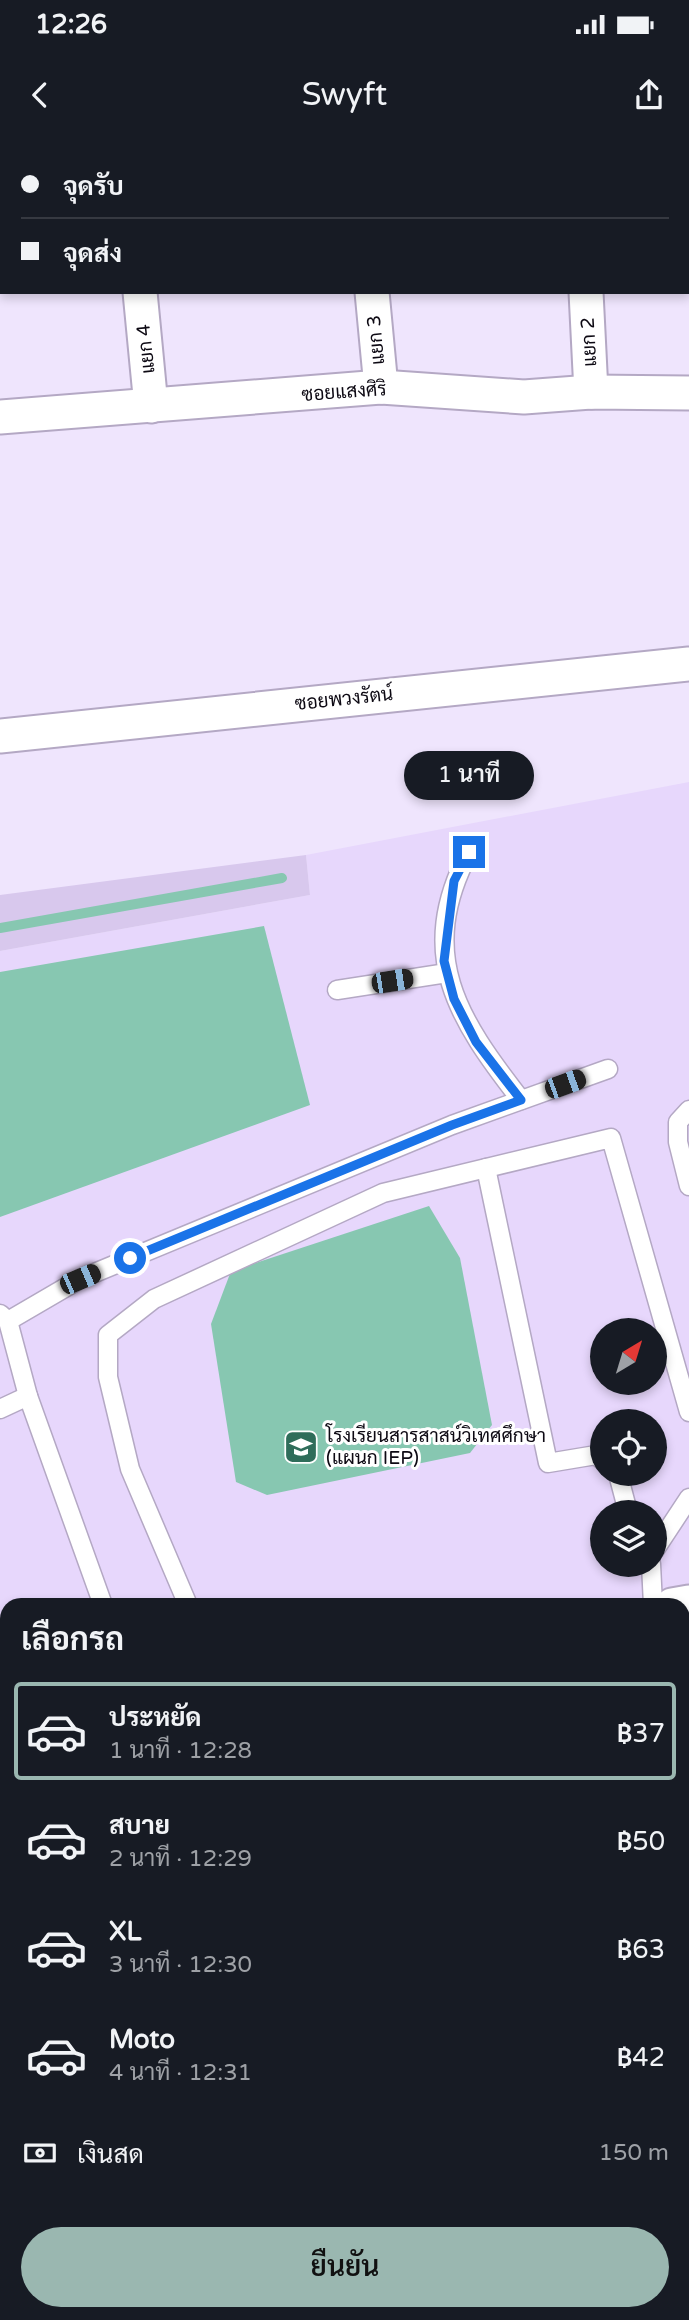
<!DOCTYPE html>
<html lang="th">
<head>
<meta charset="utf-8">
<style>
  :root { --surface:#171b24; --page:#242831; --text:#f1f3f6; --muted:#9ea1a6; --line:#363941; --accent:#9ab7b0 }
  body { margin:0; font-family:"Varela Round",Sarabun,sans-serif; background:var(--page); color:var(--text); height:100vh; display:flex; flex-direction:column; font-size:26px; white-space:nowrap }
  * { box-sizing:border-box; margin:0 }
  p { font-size:23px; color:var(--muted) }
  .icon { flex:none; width:38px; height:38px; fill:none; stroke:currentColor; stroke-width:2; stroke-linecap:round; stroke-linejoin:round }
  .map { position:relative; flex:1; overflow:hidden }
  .panel { position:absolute; left:0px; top:1458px; width:690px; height:723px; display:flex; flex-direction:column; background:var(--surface); border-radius:21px 21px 0 0; box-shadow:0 4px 10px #0003 }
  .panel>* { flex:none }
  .banner { position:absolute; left:0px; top:0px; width:690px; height:154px; box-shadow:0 4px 10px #0003; display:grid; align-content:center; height:154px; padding:0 21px; background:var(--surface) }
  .needle { width:46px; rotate:38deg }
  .tools { position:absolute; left:590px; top:1178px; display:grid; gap:14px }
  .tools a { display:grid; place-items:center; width:77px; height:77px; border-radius:50%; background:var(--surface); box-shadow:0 4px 10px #0003; font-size:35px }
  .end { position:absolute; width:32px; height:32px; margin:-16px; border:9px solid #1a73e8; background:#fff; box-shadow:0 0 0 4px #fff }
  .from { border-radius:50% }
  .bubble { position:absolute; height:49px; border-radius:24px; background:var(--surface); box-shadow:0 4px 10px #0003; font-size:23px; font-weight:600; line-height:49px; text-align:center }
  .car { position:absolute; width:21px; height:42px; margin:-21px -10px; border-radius:9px; box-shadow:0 0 5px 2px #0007; background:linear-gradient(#222 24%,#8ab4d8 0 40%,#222 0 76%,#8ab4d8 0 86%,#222 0) }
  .banner b { display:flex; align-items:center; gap:24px; height:66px; font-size:26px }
  .banner b+b { border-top:2px solid var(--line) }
  .banner i { width:18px; height:18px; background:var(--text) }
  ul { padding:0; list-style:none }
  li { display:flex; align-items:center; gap:21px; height:98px; margin:0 14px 10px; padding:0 7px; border:4px solid transparent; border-radius:7px }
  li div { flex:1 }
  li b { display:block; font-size:26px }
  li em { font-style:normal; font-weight:600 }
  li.on { border-color:var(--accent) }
  li>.icon { width:63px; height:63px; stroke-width:1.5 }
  h2 { padding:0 21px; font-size:32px; line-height:84px }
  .pay { display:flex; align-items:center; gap:18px; height:77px; padding:0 21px; font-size:26px }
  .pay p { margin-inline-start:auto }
  .button { display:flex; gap:14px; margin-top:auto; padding:14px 21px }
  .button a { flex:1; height:80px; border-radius:42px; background:var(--accent); color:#111; font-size:28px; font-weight:600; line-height:80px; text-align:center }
  .status { display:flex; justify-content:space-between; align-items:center; height:49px; padding:0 35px; background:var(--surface); direction:ltr }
  .status svg { height:19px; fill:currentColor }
  header { display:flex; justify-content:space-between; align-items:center; height:91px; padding:0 21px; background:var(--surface); font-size:32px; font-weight:600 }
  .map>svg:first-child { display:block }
  .built { fill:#e7d7fc; fill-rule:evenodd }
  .green { fill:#d8c8ed }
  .water { fill:#87c7b1 }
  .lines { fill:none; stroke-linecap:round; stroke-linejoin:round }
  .stream { stroke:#87c7b1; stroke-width:10 }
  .canal { stroke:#87c7b1; stroke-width:33 }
  .service-casing { stroke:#b4a8c4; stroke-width:21 }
  .minor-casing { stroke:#b4a8c4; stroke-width:37 }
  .service { stroke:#fff; stroke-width:18 }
  .minor { stroke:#fff; stroke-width:33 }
  .route { stroke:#1a73e8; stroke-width:9 }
  .labels { text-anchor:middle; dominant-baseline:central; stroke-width:6; stroke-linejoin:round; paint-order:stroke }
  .street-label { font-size:19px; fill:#0d0913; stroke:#fff }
  .poi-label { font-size:19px; fill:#0d0913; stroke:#fff; text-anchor:start }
</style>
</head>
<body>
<div class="status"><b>12:26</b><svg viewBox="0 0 49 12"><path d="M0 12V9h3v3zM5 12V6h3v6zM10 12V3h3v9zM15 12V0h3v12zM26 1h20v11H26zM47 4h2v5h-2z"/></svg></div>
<header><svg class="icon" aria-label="back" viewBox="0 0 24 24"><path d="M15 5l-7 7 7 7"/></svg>Swyft<svg class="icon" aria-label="share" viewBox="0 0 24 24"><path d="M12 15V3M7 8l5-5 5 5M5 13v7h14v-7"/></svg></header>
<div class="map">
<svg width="689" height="2180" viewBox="0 0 689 2180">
  <rect width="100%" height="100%" fill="#efe5fd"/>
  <!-- built -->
  <g class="built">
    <path d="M 689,642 L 689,1991 L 682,1990 L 682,1465 L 7,1465 L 7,1863 L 0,1862 L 0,811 L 310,755 L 306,715 ZM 602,1190 L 654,1190 L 654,1242 L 602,1242 ZM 602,1281 L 654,1281 L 654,1334 L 602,1334 ZM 602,1372 L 654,1372 L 654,1424 L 602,1424 Z"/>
    <path d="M 683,2068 L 689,2068 L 689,2180 L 476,2180 L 476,2174 L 682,2174 Z"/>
  </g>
  <!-- green -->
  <path class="green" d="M 306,715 L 310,755 L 0,811 L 0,755 Z"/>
  <!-- water -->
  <g class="water">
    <path d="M 264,786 L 310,965 L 0,1077 L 0,832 Z"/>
    <path d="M 429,1066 L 460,1118 L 492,1285 L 470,1313 L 267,1355 L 236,1342 L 211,1184 L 231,1131 Z"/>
  </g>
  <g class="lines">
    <!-- stream -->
    <path class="stream" d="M 0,788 L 282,738"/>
    <!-- canal -->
    <g class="canal">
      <path d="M 0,1894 L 7,1895"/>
      <path d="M 682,2035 L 689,2035"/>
    </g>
    <!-- service casing -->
    <g class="service-casing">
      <g id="service">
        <path d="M 469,712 C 415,815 458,879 521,960"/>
        <path d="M 337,850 L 447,833"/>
        <path d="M 689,970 L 678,982 L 678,1002 L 689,1046"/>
        <path d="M 486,1028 L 548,1323 L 596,1315 L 602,1320"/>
        <path d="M 0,1174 L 8,1181 L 28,1256 L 103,1465"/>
        <path d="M 8,1181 L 80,1139 L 452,985 L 608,929"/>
        <path d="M 0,1269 L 28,1256"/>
        <path d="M 618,1334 L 628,1372"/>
        <path d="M 654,1411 L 689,1358"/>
        <path d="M 651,1424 L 653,1465"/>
        <path d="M 188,1465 L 130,1329 L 108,1237 L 108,1195 L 154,1159 L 383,1053 L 611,998 L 689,1272"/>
        <path d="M 0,1531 L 7,1529"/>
      </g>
    </g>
    <!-- minor casing -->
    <g class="minor-casing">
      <g id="minor">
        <path d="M 126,0 L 126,2"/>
        <path d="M 357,0 L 357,2"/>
        <path d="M 578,0 L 578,2"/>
        <path d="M 140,152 L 151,266"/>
        <path d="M 372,152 L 381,247"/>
        <path d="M 586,152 L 591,252"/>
        <path d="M 0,277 L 381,247 L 524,257 L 591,252 L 689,253"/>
        <path d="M 0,596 L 689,524"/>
        <path d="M 672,1465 L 689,1462"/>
        <path d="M 0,2061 L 7,2070"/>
        <path d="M 154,2174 L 169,2180"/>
        <path d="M 36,2180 L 40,2174"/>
      </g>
    </g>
    <!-- service -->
    <use href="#service" class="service"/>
    <!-- minor -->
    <use href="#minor" class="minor"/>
  </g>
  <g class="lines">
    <!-- route -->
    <path class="route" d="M 130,1118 L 452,985 L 521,960 L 476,902 L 454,859 L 444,821 L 454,741 L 469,712"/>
  </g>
  <!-- icons -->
  <defs>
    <g id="school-square" transform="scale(1.75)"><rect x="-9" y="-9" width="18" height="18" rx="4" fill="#2f6d5a" stroke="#fff"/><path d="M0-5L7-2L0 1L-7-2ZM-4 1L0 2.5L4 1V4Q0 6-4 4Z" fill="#fff"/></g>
  </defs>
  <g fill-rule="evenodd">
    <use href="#school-square" x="301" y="1307"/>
  </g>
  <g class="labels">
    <!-- street labels -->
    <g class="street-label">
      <text transform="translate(376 200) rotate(-95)">แยก 3</text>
      <text transform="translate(589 202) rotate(-93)">แยก 2</text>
      <text transform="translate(146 209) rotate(-96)">แยก 4</text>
      <text transform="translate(344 252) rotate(-4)">ซอยแสงศิริ</text>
      <text transform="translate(344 559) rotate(-6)">ซอยพวงรัตน์</text>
    </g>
    <!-- poi labels -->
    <g class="poi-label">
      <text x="326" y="1296">โรงเรียนสารสาสน์วิเทศศึกษา<tspan x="326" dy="22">(แผนก IEP)</tspan></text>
    </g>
  </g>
</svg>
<div class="tools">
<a><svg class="needle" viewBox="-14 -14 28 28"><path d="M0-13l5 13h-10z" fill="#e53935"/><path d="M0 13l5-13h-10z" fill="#9ea1a6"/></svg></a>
<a><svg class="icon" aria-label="locate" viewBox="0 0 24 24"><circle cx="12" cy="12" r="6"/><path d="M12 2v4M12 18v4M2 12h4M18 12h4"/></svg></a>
<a><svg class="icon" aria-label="layers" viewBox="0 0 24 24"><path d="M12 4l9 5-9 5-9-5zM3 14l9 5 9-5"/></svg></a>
</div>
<i class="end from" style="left:130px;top:1118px"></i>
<i class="end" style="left:469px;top:712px"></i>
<div class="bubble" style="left:404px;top:611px;width:130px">1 นาที</div>
<i class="car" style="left:392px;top:841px;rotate:81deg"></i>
<i class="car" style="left:565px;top:944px;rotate:70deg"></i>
<i class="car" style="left:80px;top:1139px;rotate:67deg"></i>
<div class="banner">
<b><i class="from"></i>จุดรับ</b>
<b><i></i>จุดส่ง</b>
</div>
<section class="panel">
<h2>เลือกรถ</h2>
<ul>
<li class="on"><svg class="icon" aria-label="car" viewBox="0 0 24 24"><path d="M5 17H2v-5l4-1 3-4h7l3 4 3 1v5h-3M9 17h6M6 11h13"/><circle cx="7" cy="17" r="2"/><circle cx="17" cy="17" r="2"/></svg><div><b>ประหยัด</b><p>1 นาที · 12:28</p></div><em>฿37</em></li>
<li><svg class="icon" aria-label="car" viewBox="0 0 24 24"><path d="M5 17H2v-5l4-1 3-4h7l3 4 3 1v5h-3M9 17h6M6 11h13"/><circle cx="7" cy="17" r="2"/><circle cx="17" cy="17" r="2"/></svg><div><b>สบาย</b><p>2 นาที · 12:29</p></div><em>฿50</em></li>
<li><svg class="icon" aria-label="car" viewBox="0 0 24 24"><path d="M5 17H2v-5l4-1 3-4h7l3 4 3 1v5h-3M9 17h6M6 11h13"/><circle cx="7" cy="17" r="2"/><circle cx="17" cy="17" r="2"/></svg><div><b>XL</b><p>3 นาที · 12:30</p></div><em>฿63</em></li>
<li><svg class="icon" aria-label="car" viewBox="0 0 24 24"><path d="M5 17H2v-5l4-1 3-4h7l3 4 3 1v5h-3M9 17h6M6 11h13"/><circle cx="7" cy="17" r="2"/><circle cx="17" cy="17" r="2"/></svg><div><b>Moto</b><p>4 นาที · 12:31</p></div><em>฿42</em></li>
</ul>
<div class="pay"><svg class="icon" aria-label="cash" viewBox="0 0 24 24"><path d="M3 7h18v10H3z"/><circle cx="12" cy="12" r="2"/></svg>เงินสด<p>150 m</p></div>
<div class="button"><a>ยืนยัน</a></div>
</section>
</div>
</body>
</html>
